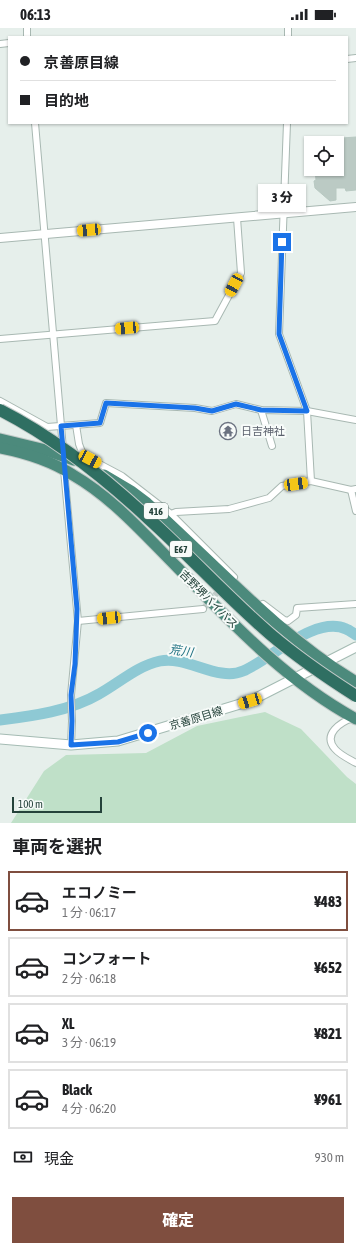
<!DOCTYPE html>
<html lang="ja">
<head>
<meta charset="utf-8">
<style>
  :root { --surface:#fff; --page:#f6f6f6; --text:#202124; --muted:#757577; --line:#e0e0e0; --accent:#7f4e3f }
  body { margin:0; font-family:"Asap Condensed","Noto Sans JP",sans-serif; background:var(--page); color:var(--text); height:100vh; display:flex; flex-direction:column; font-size:15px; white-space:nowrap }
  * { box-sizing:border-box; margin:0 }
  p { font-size:13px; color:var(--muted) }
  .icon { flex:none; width:22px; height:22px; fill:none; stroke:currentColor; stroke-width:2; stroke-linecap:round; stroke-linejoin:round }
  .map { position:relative; height:795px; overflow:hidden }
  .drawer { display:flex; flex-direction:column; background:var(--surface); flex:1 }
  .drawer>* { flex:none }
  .top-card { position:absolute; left:8px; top:8px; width:340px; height:88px; border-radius:0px; box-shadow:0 1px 3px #0004; display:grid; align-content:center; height:88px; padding:0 12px; background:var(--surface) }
  .tools { position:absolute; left:304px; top:108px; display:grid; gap:8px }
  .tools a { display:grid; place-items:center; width:40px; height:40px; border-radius:0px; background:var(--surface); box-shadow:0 1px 3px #0004; font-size:20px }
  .scale { position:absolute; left:12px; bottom:10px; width:90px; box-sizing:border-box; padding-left:4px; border:2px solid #24423a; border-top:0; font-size:11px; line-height:14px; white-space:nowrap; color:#24423a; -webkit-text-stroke:3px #f7fbf9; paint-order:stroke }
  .end { position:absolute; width:18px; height:18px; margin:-9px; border:5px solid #1a73e8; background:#fff; box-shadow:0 0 0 2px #fff }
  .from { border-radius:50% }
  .bubble { position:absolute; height:28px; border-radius:0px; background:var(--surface); box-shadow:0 1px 3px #0004; font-size:13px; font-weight:800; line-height:28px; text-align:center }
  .car { position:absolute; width:12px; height:24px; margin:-12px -6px; border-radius:5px; box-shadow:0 0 3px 1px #0007; background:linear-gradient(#f5c518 24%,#345 0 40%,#f5c518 0 76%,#345 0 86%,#f5c518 0) }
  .top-card b { display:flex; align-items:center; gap:14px; height:38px; font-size:15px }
  .top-card b+b { border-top:1px solid var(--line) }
  .top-card i { width:10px; height:10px; background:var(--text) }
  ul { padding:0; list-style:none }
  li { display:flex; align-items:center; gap:12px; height:60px; margin:0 8px 6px; padding:0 4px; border:2px solid var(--line); border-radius:0px }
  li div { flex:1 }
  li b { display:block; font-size:15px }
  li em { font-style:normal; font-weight:800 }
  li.on { border-color:var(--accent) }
  li>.icon { width:36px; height:36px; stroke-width:1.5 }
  h2 { padding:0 12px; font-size:18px; line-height:48px }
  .pay { display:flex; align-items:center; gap:10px; height:44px; padding:0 12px; font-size:15px }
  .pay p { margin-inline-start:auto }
  .cta { display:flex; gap:8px; margin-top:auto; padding:8px 12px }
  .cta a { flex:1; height:46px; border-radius:0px; background:var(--accent); color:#fff; font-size:16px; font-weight:800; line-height:46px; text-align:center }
  .status { display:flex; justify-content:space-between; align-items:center; height:28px; padding:0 20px; background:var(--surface); direction:ltr }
  .status svg { height:11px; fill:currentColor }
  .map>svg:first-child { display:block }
  .green { fill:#bfe0c8 }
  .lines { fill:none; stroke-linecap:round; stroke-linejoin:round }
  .river { stroke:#8ec9d4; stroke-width:11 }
  .building { fill:#bbcac4; stroke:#b8c9c2 }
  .minor-tunnel { stroke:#bfccc8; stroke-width:6; stroke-dasharray:6 3; stroke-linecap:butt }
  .minor-casing { stroke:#a8b8b2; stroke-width:8 }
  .tertiary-casing { stroke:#a8b8b2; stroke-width:10 }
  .secondary-casing { stroke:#a4bbb3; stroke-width:11 }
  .trunk-casing { stroke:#c2cac8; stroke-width:13 }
  .minor { stroke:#fff; stroke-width:6 }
  .tertiary { stroke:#fff; stroke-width:8 }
  .secondary { stroke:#fff; stroke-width:9 }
  .trunk { stroke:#4c8a7c; stroke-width:11 }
  .motorway-bridge-casing { stroke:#c2cac8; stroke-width:14; stroke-linecap:butt }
  .motorway-bridge { stroke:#2f6f62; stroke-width:12 }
  .route { stroke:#1a73e8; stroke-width:5 }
  .labels { text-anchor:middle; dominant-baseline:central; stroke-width:4; stroke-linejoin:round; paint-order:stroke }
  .shield { fill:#f7fbf9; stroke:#637a73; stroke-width:1 }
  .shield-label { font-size:10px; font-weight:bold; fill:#24423a }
  .worship-label { font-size:11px; fill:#5b616d; stroke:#f7fbf9; text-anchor:start }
  .street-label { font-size:11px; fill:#24423a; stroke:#f7fbf9 }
  .water-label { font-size:12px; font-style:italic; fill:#1c6f80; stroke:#f7fbf9 }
</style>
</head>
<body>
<div class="status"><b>06:13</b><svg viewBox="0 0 49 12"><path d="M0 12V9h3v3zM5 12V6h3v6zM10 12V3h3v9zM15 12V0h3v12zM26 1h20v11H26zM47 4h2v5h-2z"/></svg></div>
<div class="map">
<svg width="356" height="795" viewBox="0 0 356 795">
  <rect width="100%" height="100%" fill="#e6efeb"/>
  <!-- green -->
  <path class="green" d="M 265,684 L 301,701 L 347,749 L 356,756 L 356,795 L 11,795 L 44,743 L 66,727 L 146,725 L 197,698 Z"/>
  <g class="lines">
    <!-- river -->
    <path class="river" d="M 0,692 C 33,688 70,683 99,666 C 119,655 137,638 160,633 C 186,627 218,654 243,643 C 270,632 315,587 346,601 C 349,602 353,605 356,607"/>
  </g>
  <!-- building -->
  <path class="building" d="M 356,109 L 356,162 L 346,163 L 345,160 L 336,160 L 336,172 L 330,173 L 315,160 L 314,153 L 316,152 L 315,141 L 337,141 L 337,116 L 342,116 L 342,110 Z"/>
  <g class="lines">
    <!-- minor-tunnel -->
    <path class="minor-tunnel" d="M 203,581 L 222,559"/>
    <!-- minor casing -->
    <g class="minor-casing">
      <g id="minor">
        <path d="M 27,0 L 27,9"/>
        <path d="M 288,0 L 288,9"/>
        <path d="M 0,16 L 9,15"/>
        <path d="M 347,31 L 356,30"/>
        <path d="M 35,95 L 63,421"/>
        <path d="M 287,95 L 279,306 L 307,383 L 311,453"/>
        <path d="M 0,311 L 215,293 L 241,245 L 237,190"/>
        <path d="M 0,373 L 47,399 L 100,395 L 106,375 L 195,380 L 212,383 L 236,376 L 261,382 L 307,383 L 356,392"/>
        <path d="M 261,382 L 272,418"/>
        <path d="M 76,397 L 79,416 L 82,424 L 90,431 L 122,448 L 171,486 L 234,549"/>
        <path d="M 64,442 L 78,593 L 71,667 L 72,693 L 71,717"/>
        <path d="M 351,462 L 356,483"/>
        <path d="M 171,486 L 176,484 L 229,481 L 269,470 L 282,458 L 311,453 L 351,462 L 356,461"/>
        <path d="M 263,576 L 284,592 L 288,593 L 296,587 L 297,580 L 356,576"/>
        <path d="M 78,593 L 203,581"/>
        <path d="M 353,690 C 341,694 322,706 335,721 C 340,727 349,731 356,735"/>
      </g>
    </g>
    <!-- tertiary casing -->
    <g class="tertiary-casing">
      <path id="tertiary" d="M 0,210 L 356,179"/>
    </g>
    <!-- secondary casing -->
    <g class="secondary-casing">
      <path id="secondary" d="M 0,711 L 71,717 L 118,713 L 250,673 L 356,619"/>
    </g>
    <!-- trunk casing -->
    <g class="trunk-casing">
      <g id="trunk">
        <path d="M 0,411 L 46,422 L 74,432"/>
        <path d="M 0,420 C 26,425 51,433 73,447 C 113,470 145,507 177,539 C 232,595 286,653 356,691"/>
        <path d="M 104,447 L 131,463 L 147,475 C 215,536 277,606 356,654"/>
      </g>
    </g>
    <!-- minor -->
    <use href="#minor" class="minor"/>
    <!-- tertiary -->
    <use href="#tertiary" class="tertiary"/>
    <!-- secondary -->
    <use href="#secondary" class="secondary"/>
    <!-- trunk -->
    <use href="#trunk" class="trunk"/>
    <!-- motorway-bridge casing -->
    <g class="motorway-bridge-casing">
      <path id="motorway-bridge" d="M 0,382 C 55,410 104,449 149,491 C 190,528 228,570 270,606 C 297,629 326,649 356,668"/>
    </g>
    <!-- motorway-bridge -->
    <use href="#motorway-bridge" class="motorway-bridge"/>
  </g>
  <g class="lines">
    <!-- route -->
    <path class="route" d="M 148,705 L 118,714 L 71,717 L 72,693 L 71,667 L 75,636 L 77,581 L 61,398 L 100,395 L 106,375 L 195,380 L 212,383 L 236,376 L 261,382 L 307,383 L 279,306 L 282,214"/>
  </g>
  <!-- icons -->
  <defs>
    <g id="temple-ring" transform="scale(0.9)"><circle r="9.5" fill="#f7fbf9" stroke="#6b7280" stroke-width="1.5"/><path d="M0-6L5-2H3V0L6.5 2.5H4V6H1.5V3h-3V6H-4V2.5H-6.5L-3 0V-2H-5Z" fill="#6b7280"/></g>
  </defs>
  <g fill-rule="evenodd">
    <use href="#temple-ring" x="228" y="403"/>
  </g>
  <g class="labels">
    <!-- shield labels -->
    <g class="shield">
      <rect x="144" y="475" width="24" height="16" rx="3"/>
      <rect x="170" y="513" width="22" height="16" rx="3"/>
    </g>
    <g class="shield-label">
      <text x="156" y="483">416</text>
      <text x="181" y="521">E67</text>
    </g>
    <!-- worship labels -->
    <g class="worship-label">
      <text x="241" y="403">日吉神社</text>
    </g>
    <!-- street labels -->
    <g class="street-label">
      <text transform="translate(209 571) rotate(45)">吉野堺バイパス</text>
      <text transform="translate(196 690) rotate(-17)">京善原目線</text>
    </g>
    <!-- water labels -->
    <g class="water-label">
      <text transform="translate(181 623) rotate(8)">荒川</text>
    </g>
  </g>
</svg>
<div class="tools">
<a><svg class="icon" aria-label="locate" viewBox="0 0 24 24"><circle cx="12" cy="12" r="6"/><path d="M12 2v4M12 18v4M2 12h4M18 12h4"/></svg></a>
</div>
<div class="scale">100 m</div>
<i class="end from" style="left:148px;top:705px"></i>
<i class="end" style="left:282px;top:214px"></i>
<div class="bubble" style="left:258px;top:156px;width:48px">3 分</div>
<i class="car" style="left:89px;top:202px;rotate:265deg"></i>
<i class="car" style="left:234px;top:257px;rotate:208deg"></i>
<i class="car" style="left:127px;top:300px;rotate:265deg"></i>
<i class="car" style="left:90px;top:431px;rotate:118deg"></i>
<i class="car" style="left:296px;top:456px;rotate:82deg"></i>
<i class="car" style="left:109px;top:590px;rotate:264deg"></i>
<i class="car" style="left:250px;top:673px;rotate:253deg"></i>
<div class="top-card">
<b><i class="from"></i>京善原目線</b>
<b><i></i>目的地</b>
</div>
</div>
<section class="drawer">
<h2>車両を選択</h2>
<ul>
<li class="on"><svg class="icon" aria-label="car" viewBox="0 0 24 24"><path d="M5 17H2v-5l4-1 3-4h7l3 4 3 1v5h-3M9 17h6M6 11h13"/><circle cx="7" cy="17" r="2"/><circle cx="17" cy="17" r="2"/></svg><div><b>エコノミー</b><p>1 分 · 06:17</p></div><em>¥483</em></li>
<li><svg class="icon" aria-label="car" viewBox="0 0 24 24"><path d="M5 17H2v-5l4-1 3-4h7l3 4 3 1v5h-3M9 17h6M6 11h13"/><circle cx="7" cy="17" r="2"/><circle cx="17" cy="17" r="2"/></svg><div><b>コンフォート</b><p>2 分 · 06:18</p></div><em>¥652</em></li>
<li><svg class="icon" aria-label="car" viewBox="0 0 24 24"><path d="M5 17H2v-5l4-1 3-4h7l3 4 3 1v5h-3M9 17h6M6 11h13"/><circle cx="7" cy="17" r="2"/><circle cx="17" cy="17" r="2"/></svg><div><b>XL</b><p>3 分 · 06:19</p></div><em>¥821</em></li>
<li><svg class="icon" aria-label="car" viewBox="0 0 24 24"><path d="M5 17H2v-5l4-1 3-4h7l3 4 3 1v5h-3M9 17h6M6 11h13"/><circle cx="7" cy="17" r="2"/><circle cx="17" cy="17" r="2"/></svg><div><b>Black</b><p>4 分 · 06:20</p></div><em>¥961</em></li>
</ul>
<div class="pay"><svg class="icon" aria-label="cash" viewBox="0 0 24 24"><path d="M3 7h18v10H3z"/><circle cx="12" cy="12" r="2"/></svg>現金<p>930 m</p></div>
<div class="cta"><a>確定</a></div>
</section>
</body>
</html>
